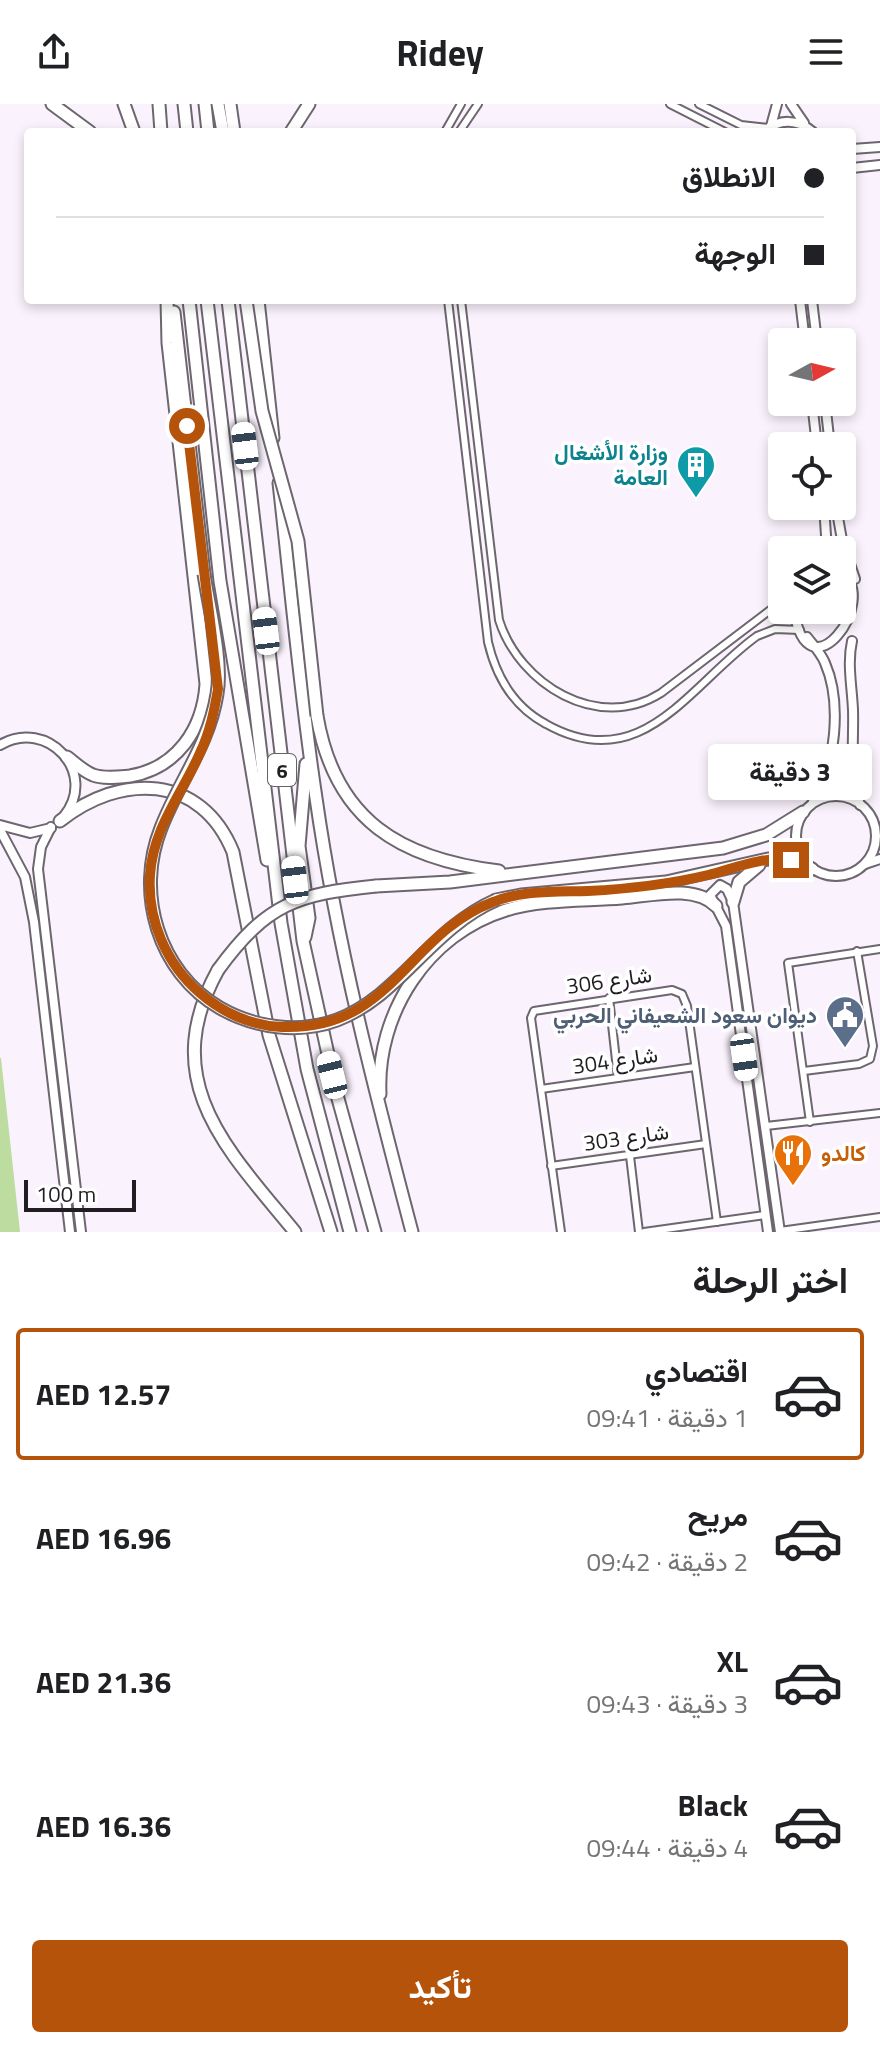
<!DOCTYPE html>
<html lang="ar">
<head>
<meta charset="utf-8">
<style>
  :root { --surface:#fff; --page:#f2f2f2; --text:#202124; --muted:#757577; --line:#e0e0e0; --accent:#b45309 }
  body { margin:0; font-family:"Titillium Web",Vazirmatn,sans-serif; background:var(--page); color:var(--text); direction:rtl; height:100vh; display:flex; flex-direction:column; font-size:30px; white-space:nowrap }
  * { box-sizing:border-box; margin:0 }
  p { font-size:26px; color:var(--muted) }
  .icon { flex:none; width:44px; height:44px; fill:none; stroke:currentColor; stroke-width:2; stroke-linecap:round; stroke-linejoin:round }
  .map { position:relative; height:1128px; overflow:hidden; direction:ltr }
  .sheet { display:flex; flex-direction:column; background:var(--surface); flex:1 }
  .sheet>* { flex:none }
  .guide { position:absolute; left:24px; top:24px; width:832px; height:176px; border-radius:8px; box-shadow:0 4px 12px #0003; direction:rtl; display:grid; align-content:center; height:176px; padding:0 32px; background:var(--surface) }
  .needle { width:52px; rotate:82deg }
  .tools { position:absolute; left:768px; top:224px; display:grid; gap:16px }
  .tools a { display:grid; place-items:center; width:88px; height:88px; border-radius:8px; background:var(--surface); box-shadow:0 4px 12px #0003; font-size:40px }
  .scale { position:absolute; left:24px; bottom:20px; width:112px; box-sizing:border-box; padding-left:8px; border:4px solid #211e22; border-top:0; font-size:22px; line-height:28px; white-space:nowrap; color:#211e22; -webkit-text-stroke:6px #fff; paint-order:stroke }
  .end { position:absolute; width:36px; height:36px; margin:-18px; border:10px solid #b45309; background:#fff; box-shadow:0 0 0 4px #fff }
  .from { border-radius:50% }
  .bubble { position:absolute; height:56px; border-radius:8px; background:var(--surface); box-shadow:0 4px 12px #0003; font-size:26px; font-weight:700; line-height:56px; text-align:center; direction:rtl }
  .car { position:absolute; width:24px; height:48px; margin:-24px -12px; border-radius:10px; box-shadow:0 0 6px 2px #0007; background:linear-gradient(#fff 24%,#345 0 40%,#fff 0 76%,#345 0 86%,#fff 0) }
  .guide b { display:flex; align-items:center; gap:28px; height:76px; font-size:30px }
  .guide b+b { border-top:2px solid var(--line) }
  .guide i { width:20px; height:20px; background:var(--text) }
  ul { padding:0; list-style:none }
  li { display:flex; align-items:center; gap:24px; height:132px; margin:0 16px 12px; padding:0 16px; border:4px solid transparent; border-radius:8px }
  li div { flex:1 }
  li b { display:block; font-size:30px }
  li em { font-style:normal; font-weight:700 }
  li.active { border-color:var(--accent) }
  li>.icon { width:72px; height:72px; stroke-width:1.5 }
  h2 { padding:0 32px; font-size:36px; line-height:96px }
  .primary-button { display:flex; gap:16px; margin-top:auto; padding:16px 32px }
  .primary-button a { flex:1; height:92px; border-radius:8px; background:var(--accent); color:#fff; font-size:32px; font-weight:700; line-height:92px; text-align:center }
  header { display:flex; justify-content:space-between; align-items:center; height:104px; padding:0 32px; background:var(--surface); font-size:36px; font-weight:700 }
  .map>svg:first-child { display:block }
  .green { fill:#bcdd9f }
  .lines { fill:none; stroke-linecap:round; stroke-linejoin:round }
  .street-casing { stroke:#6d666f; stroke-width:10 }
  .secondary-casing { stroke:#6d666f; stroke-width:12 }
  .highway-casing { stroke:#6d666f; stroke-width:15 }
  .street { stroke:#fff; stroke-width:6 }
  .secondary { stroke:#fff; stroke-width:8 }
  .highway { stroke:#fff; stroke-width:11 }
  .highway-bridge-casing { stroke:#6d666f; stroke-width:15; stroke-linecap:butt }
  .highway-bridge { stroke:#fff; stroke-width:11 }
  .route { stroke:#b45309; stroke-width:10 }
  .labels { text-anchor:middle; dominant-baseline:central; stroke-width:7; stroke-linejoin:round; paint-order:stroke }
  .shield { fill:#fff; stroke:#646264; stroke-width:2 }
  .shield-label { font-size:20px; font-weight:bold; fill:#211e22 }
  .culture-label { font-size:22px; font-weight:bold; fill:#0d838f; stroke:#fff; text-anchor:end }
  .street-label { font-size:22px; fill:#211e22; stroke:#fff }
  .service-label { font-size:22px; font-weight:bold; fill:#4e5e75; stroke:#fff; text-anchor:end }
  .food-label { font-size:22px; font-weight:bold; fill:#c56008; stroke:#fff; text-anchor:start }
</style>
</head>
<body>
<header><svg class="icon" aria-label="menu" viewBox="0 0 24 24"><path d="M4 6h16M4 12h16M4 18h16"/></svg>Ridey<svg class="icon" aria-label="share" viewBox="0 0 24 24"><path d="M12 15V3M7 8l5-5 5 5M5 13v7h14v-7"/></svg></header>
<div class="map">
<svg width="880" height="1128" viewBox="0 0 880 1128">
  <rect width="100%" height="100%" fill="#faf2fc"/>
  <!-- green -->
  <path class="green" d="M 0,954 L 1,954 L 20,1128 L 0,1128 Z"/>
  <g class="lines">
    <!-- street casing -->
    <g class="street-casing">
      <g id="street">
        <path d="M 670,0 L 725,28"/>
        <path d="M 699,0 L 741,21 L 768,24"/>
        <path d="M 445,28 L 461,0"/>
        <path d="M 459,28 L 478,0"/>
        <path d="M 448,196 L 488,538 C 496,572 514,603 546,620 C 642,674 690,580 757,532 L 775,525 L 800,526"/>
        <path d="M 461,196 L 499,516 C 519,580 598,629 661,589 L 782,497"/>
        <path d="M 609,894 L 618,974"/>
        <path d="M 804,967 L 859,960 L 870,955 L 873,942 L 857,847"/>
        <path d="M 541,985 L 695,963"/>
        <path d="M 810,1018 L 788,859 L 880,845"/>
        <path d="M 766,1022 L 880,1009"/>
        <path d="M 630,1052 L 639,1128"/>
        <path d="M 551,1062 L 706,1040"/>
        <path d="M 780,1127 L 880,1113"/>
        <path d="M 561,1128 L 531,914 L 534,907 L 672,886 L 682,890 L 687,902 L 717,1118"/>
        <path d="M 644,1128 L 765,1111"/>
      </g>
    </g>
    <!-- secondary casing -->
    <g class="secondary-casing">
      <g id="secondary">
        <path d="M 791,0 L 804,19"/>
        <path d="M 771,22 L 777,0"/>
        <path d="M 764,28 C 779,14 798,15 813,28"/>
        <path d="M 852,45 L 880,43"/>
        <path d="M 852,64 L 880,61"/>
        <path d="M 800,196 L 805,238"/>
        <path d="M 812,196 L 817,238"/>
        <path d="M 812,298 L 817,342"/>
        <path d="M 825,298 L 830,342"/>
        <path d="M 824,402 L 827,446"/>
        <path d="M 836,402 L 842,436 L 855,475"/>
        <path d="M 794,506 C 807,596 880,497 842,469"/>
        <path d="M 807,533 C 813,541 821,549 825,559 C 842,598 836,663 813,698"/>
        <path d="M 852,537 C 847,560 852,582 853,606 C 854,639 849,669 860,701"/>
        <path d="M 0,641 C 47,613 99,669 64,712"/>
        <circle cx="836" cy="732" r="40"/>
        <path d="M 0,721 L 30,729 L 51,724"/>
        <path d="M 51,723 L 41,743 L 38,765 L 81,1128"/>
        <path d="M 0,726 L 25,773 L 34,818 L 70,1128"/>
        <path d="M 865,760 L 880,755"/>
        <path d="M 768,1128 L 726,822 L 710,791 L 720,781 L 727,785 L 733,798 L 780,1128"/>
      </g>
    </g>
    <!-- highway casing -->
    <g class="highway-casing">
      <g id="highway">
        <path d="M 52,0 L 90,28"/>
        <path d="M 124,0 L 134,28"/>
        <path d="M 159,0 L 161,28"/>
        <path d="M 184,0 L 187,28"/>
        <path d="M 205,0 L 208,28"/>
        <path d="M 218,0 L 223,28"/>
        <path d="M 230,0 L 234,28"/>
        <path d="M 291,28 L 309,0"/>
        <path d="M 189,196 L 220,477 L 267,756"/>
        <path d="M 207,196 L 281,819 L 307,965 L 350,1128"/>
        <path d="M 228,196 L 303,837 L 337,991 L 375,1128"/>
        <path d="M 258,196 L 273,334"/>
        <path d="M 174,208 L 204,470"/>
        <path d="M 279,379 C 291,484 300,589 316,694 C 337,841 374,984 412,1128"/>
        <path d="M 317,612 C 335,717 401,755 499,767"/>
        <path d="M 67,653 C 75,659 83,667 93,671 C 104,675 118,673 130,672 C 177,664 203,625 206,580 L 168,239 L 167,196"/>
        <path d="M 60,717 C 120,669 201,669 233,748 L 269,931 L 331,1128"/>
        <path d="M 376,782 L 450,778 L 723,744 L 766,731 L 803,708"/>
        <path d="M 496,796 L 521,791 L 666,778 L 768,755 L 791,756 L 812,765"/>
        <path d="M 733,798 L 739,778 L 759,761"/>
        <path d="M 305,833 L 309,814 L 299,742 L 306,660"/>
        <path d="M 218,866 C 156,978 228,1046 295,1128"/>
        <path d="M 380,990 C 376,910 427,830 506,806 C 542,795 584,797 622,794 C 650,792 694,780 716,802"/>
      </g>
    </g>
    <!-- street -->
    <use href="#street" class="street"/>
    <!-- secondary -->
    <use href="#secondary" class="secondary"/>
    <!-- highway -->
    <use href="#highway" class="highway"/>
    <!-- highway-bridge casing -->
    <g class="highway-bridge-casing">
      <g id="highway-bridge">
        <path d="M 246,196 L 262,307 L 298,437 L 317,612"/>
        <path d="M 204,470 C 209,504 223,557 217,590 C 209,641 179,677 161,724 C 135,789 158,868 220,904 C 255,924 299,930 337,916 C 400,892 430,825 496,796"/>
        <path d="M 218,866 C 267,799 297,790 376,782"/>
      </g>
    </g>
    <!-- highway-bridge -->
    <use href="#highway-bridge" class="highway-bridge"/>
  </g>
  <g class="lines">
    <!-- route -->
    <path class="route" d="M 187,322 L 218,585 C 214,608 210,628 200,649 C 182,690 153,724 150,771 C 147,815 166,860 200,889 C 223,909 252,922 282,923 C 392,927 407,830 493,798 C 522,786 557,788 588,787 C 628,785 670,780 708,771 C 735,764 763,752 791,756"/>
  </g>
  <!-- icons -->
  <defs>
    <g id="building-pin" transform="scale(2)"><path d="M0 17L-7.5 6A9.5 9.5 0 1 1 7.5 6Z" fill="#0f9aa8" stroke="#fff"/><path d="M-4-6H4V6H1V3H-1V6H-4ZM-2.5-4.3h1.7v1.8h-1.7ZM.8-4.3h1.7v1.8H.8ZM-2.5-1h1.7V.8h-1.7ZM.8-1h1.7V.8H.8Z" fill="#fff"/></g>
    <g id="civic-pin" transform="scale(2)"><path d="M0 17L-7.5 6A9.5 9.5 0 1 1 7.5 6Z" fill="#5c6f8a" stroke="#fff"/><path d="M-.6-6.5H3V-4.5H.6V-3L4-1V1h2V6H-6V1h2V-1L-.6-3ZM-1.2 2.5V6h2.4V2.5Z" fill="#fff"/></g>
    <g id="restaurant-pin" transform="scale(2)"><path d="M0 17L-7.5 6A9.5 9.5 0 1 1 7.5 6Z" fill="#e8710a" stroke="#fff"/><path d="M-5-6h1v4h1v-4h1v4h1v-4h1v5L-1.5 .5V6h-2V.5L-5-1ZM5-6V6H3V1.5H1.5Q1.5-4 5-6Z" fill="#fff"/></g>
  </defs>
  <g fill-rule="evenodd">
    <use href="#building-pin" x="696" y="361"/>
    <use href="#civic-pin" x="845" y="911"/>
    <use href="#restaurant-pin" x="793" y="1049"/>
  </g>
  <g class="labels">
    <!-- shield labels -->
    <rect class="shield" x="268" y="650" width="28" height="32" rx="6"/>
    <g class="shield-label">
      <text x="282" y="666">6</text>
    </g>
    <!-- culture labels -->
    <g class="culture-label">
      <text x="668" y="348">وزارة الأشغال<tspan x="668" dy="25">العامة</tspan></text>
    </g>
    <!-- street labels -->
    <g class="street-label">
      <text transform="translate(609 876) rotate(-8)">شارع 306</text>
      <text transform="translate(615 956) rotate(-8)">شارع 304</text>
      <text transform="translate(626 1033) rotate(-8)">شارع 303</text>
    </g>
    <!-- service labels -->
    <g class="service-label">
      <text x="817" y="911">ديوان سعود الشعيفاني الحربي</text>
    </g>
    <!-- food labels -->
    <g class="food-label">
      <text x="821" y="1049">كالدو</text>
    </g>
  </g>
</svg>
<div class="tools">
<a><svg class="needle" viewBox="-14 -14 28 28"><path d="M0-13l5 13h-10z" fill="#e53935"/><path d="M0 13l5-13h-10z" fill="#757577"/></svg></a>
<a><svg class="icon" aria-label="locate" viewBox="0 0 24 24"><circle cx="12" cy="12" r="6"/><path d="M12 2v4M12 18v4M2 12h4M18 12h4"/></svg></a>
<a><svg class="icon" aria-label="layers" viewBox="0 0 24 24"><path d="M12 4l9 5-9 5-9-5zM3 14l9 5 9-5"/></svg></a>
</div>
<div class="scale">100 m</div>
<i class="end from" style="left:187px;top:322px"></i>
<i class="end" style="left:791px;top:756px"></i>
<div class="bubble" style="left:708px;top:640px;width:164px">3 دقيقة</div>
<i class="car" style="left:245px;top:342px;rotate:353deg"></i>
<i class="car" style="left:266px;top:527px;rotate:353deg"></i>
<i class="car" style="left:295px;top:776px;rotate:353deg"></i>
<i class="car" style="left:744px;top:953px;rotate:172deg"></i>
<i class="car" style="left:332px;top:971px;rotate:346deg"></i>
<div class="guide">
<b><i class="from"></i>الانطلاق</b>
<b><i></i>الوجهة</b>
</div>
</div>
<section class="sheet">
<h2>اختر الرحلة</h2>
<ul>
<li class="active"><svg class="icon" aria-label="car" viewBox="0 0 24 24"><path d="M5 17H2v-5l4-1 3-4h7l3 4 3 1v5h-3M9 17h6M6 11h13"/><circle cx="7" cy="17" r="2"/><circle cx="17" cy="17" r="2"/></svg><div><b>اقتصادي</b><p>1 دقيقة · 09:41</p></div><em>AED 12.57</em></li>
<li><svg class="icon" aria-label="car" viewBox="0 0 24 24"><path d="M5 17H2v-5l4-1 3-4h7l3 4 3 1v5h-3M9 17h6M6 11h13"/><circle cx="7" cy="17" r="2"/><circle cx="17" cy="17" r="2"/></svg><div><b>مريح</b><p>2 دقيقة · 09:42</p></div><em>AED 16.96</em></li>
<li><svg class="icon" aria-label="car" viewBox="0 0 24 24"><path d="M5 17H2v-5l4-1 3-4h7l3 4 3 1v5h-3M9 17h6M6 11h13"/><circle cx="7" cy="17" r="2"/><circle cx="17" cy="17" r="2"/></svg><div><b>XL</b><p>3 دقيقة · 09:43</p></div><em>AED 21.36</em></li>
<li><svg class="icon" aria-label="car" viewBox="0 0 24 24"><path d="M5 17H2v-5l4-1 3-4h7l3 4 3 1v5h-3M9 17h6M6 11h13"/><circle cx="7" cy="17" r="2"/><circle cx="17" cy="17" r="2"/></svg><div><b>Black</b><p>4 دقيقة · 09:44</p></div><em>AED 16.36</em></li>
</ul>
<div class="primary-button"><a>تأكيد</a></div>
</section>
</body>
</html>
